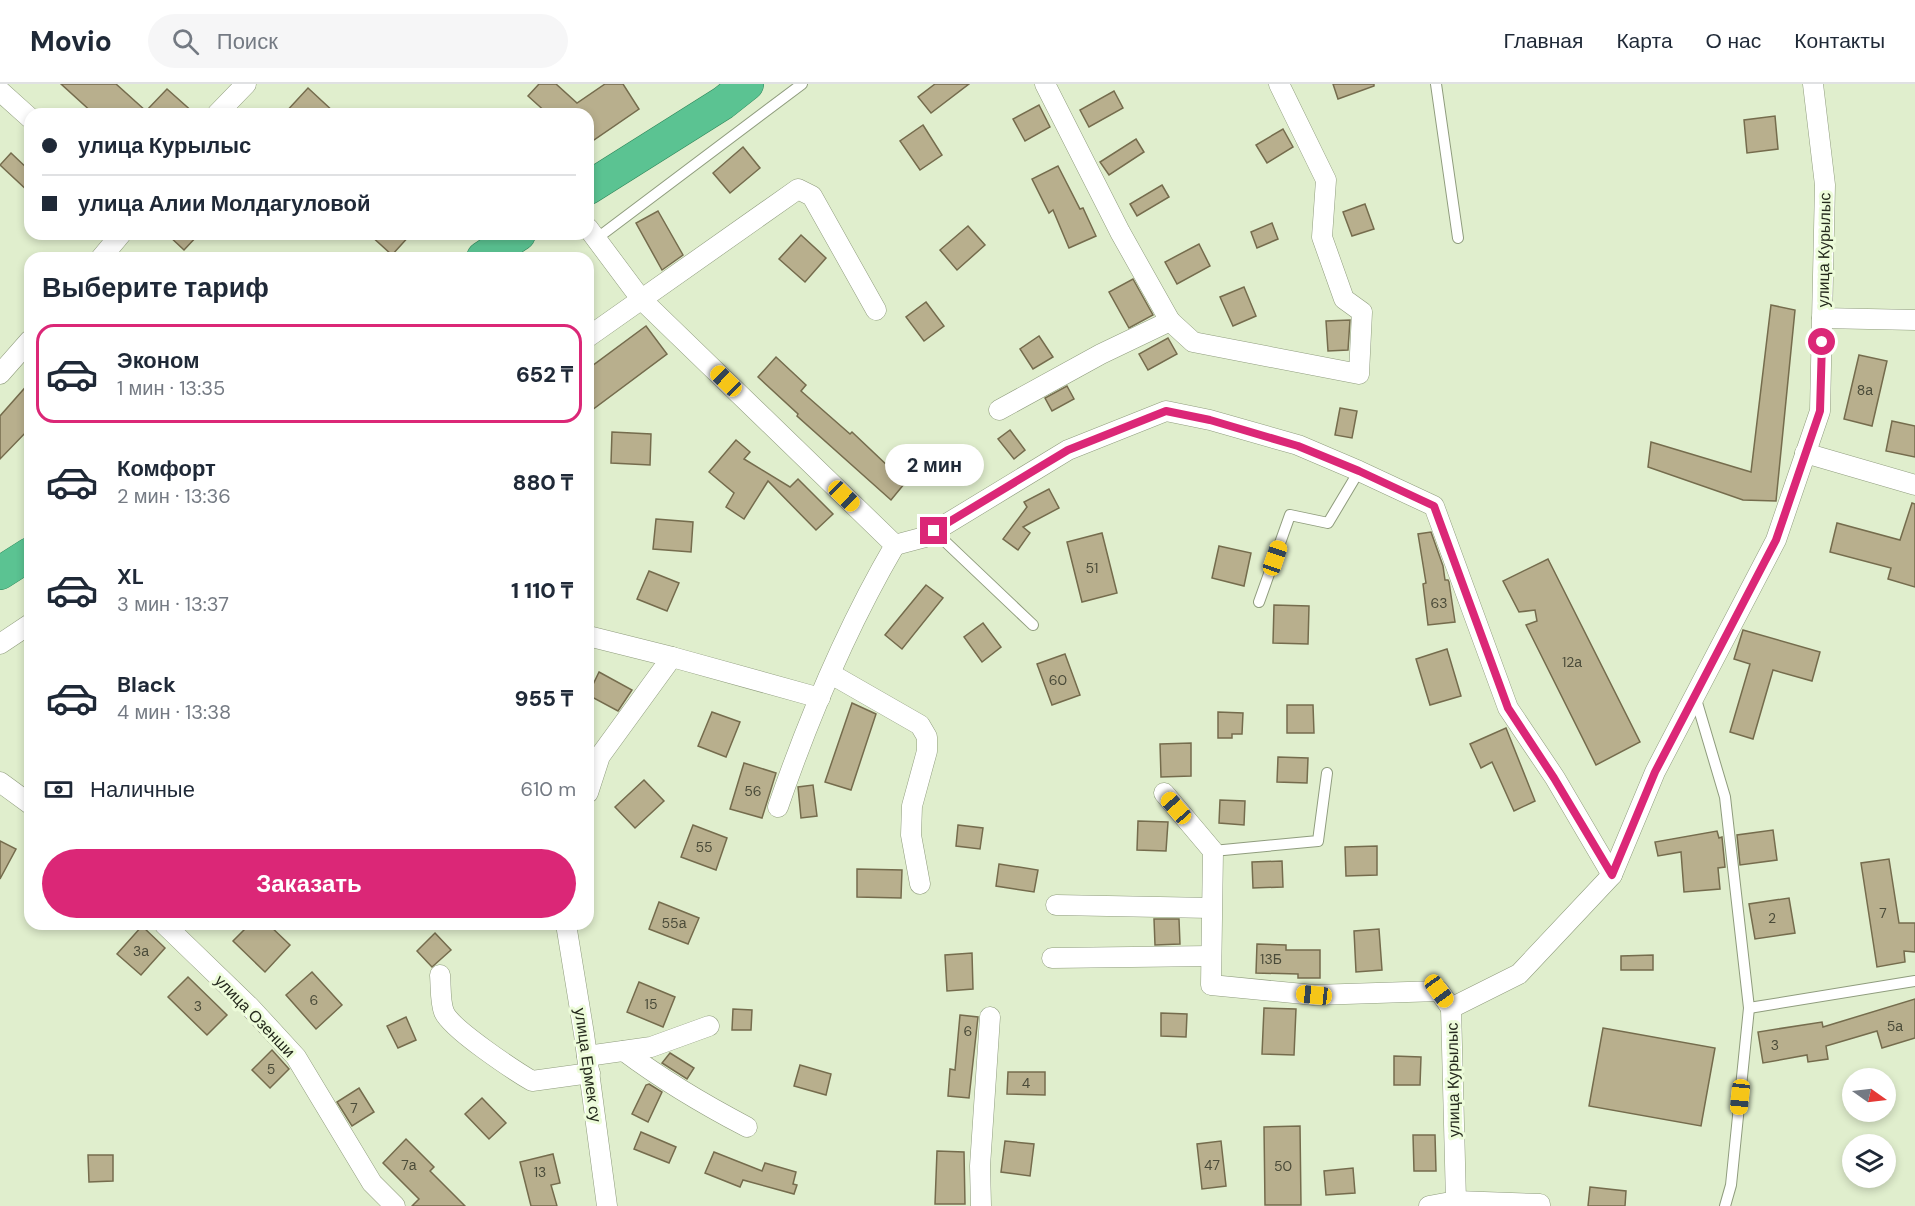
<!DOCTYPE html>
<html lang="ru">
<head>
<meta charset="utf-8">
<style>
  :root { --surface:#fff; --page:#f6f6f7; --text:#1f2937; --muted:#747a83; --line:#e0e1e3; --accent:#db2777 }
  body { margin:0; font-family:"DM Sans",sans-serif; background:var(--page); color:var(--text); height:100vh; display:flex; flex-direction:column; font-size:22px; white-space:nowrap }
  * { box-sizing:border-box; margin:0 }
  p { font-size:20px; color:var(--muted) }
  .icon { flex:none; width:33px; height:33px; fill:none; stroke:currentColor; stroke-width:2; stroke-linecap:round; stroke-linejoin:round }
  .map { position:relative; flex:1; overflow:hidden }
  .side { position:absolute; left:24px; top:168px; width:570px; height:678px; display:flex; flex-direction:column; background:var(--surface); border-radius:18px; box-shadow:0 3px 9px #0003 }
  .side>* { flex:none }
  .hud { position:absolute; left:24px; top:24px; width:570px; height:132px; border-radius:18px; box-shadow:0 3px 9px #0003; display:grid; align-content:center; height:132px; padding:0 18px; background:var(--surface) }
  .needle { width:39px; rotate:104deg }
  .tools { position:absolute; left:1842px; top:984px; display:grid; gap:12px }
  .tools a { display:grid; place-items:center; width:54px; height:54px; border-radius:50%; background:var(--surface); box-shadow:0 3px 9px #0003; font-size:30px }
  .end { position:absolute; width:27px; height:27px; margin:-14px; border:8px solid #db2777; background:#fff; box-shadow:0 0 0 3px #fff }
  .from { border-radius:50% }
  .bubble { position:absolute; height:42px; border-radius:21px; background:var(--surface); box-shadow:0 3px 9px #0003; font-size:20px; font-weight:800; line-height:42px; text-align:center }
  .car { position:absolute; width:18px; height:36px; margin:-18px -9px; border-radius:8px; box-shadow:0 0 4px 2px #0007; background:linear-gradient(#f5c518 24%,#345 0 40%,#f5c518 0 76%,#345 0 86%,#f5c518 0) }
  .hud b { display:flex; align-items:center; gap:21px; height:57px; font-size:22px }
  .hud b+b { border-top:2px solid var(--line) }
  .hud i { width:15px; height:15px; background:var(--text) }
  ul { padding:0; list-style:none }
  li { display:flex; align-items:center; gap:18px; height:99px; margin:0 12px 9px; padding:0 6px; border:3px solid transparent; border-radius:18px }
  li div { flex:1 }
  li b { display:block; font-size:22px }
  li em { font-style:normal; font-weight:800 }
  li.active { border-color:var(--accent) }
  li>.icon { width:54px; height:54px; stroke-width:1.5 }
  h2 { padding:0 18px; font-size:27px; line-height:72px }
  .pay { display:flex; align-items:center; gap:15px; height:66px; padding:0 18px; font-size:22px }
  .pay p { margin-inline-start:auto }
  .button { display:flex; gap:12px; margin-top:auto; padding:12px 18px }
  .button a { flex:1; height:69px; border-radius:36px; background:var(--accent); color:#fff; font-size:24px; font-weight:800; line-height:69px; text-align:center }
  header { display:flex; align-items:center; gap:36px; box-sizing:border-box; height:84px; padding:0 30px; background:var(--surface); border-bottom:2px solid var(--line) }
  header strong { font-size:28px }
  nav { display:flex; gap:33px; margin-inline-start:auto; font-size:21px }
  .search { width:420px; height:54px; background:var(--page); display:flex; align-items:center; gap:15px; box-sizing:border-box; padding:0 21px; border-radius:33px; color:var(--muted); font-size:22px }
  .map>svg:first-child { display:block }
  .building { fill:#b8af8d; stroke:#756c4d; stroke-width:1.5 }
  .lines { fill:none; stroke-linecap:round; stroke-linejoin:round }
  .service-casing { stroke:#8f9c7d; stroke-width:12 }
  .minor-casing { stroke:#8f9c7d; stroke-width:21 }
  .trunk-casing { stroke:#2d8458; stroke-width:34 }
  .service { stroke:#fff; stroke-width:10 }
  .minor { stroke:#fff; stroke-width:20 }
  .trunk { stroke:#5bc392; stroke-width:33 }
  .route { stroke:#db2777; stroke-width:8 }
  .labels { text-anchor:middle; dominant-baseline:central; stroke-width:6; stroke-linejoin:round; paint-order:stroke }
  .number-label { font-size:14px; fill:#4a4b39 }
  .street-label { font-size:16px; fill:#252a1d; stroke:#edfcda }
</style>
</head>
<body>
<header>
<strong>Movio</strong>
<div class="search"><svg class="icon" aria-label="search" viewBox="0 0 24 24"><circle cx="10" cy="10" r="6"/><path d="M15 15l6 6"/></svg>Поиск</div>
<nav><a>Главная</a><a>Карта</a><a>О нас</a><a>Контакты</a></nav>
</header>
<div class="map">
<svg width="1915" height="1122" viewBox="0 0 1915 1122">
  <rect width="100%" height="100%" fill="#e0eecd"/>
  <!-- building -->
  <g class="building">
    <path d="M 61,0 L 116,0 L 146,27 L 167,5 L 195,30 L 94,30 Z"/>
    <path d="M 539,0 L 556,0 L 577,19 L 605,0 L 623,0 L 639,25 L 588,60 L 588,30 L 548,30 L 528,12 Z"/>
    <path d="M 935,0 L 969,0 L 931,29 L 918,13 Z"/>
    <path d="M 1333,0 L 1374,0 L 1374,2 L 1338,15 Z"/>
    <path d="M 308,4 L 336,30 L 284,30 Z"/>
    <path d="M 1114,7 L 1123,24 L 1089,43 L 1080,26 Z"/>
    <path d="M 1039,21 L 1050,43 L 1025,57 L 1013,35 Z"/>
    <path d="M 1775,32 L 1778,65 L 1747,69 L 1744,36 Z"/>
    <path d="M 923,41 L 942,71 L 920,86 L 900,57 Z"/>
    <path d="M 1283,45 L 1293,63 L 1267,79 L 1256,61 Z"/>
    <path d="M 1136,55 L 1144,68 L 1109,91 L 1100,78 Z"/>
    <path d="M 743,63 L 760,84 L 730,109 L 713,89 Z"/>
    <path d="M 11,69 L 30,87 L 30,109 L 0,81 Z"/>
    <path d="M 1058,82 L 1080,125 L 1083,124 L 1096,152 L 1069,164 L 1053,126 L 1049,129 L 1032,95 Z"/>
    <path d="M 1162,101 L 1169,113 L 1137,132 L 1130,120 Z"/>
    <path d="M 1365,120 L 1374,145 L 1352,152 L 1343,128 Z"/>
    <path d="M 658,127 L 683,171 L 662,186 L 636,139 Z"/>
    <path d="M 1272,139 L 1278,155 L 1257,164 L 1251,148 Z"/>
    <path d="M 968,142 L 985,161 L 957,186 L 940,166 Z"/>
    <path d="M 167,150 L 199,150 L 184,166 Z"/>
    <path d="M 369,150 L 411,150 L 392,171 Z"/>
    <path d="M 801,151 L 826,174 L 805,198 L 779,175 Z"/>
    <path d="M 1199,160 L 1210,182 L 1177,200 L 1165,178 Z"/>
    <path d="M 1133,195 L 1153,231 L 1129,244 L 1109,208 Z"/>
    <path d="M 1244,203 L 1256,232 L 1233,242 L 1220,213 Z"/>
    <path d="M 926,218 L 944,242 L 924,257 L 906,233 Z"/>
    <path d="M 1771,221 L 1795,226 L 1776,417 L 1743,416 L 1648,383 L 1651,358 L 1751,388 Z"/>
    <path d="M 1350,236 L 1348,266 L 1328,267 L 1326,237 Z"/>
    <path d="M 646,242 L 667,270 L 588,329 L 588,285 Z"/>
    <path d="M 1039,252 L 1053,273 L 1033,285 L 1020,265 Z"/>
    <path d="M 1168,254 L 1177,270 L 1148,286 L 1139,270 Z"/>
    <path d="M 1859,271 L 1887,277 L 1872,342 L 1844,335 Z"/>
    <path d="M 776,273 L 806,301 L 801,307 L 850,350 L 852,348 L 889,383 L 891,380 L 909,394 L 891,416 L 797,332 L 798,330 L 758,293 Z"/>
    <path d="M 30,298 L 30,344 L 0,375 L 0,332 Z"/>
    <path d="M 1067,302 L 1074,315 L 1052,327 L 1045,314 Z"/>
    <path d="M 1340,324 L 1357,327 L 1352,354 L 1335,351 Z"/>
    <path d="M 1892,337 L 1915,342 L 1915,373 L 1886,367 Z"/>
    <path d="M 1010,346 L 1025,366 L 1014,375 L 998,355 Z"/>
    <path d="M 612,348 L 651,350 L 650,381 L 611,379 Z"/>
    <path d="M 736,356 L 750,368 L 744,375 L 790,403 L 798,395 L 833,430 L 816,446 L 768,397 L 744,435 L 726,423 L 734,409 L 709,388 Z"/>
    <path d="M 1049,405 L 1059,424 L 1023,443 L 1030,449 L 1018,466 L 1003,455 L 1027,423 L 1024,418 Z"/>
    <path d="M 1912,419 L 1915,420 L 1915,503 L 1888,495 L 1891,484 L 1830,468 L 1837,439 L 1900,456 Z"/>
    <path d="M 656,435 L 693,438 L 691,468 L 653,465 Z"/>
    <path d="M 1431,448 L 1443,482 L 1445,496 L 1448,496 L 1449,498 L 1455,538 L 1428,541 L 1423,500 L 1426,499 L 1418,450 Z"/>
    <path d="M 1102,449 L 1117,509 L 1082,518 L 1067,458 Z"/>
    <path d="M 1219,462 L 1251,469 L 1244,502 L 1212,494 Z"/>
    <path d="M 1548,475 L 1640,658 L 1596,681 L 1526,541 L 1537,537 L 1535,526 L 1519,528 L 1503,497 Z"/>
    <path d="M 649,487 L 679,499 L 667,527 L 637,515 Z"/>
    <path d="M 926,501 L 943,514 L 902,565 L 885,551 Z"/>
    <path d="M 1274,521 L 1309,522 L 1308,560 L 1273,559 Z"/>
    <path d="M 983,539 L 1001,563 L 982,578 L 964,553 Z"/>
    <path d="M 1743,546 L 1820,568 L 1812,597 L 1773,586 L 1753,655 L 1730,648 L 1750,580 L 1734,575 Z"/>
    <path d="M 1447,565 L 1461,612 L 1430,621 L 1416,575 Z"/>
    <path d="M 1065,570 L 1080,611 L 1052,621 L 1037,580 Z"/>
    <path d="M 599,588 L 632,606 L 618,627 L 588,611 Z"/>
    <path d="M 852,619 L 876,630 L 851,706 L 825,698 Z"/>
    <path d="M 1287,621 L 1313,621 L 1314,649 L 1287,649 Z"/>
    <path d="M 712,628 L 740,638 L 726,673 L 698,662 Z"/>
    <path d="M 1218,628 L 1243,629 L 1242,650 L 1232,650 L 1232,654 L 1218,654 Z"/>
    <path d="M 1506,644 L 1535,717 L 1514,727 L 1492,678 L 1481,684 L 1470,660 Z"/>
    <path d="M 1191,659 L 1191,692 L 1161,693 L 1160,660 Z"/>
    <path d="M 1278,673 L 1308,674 L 1307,699 L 1277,698 Z"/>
    <path d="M 744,679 L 776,689 L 762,734 L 730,725 Z"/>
    <path d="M 644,696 L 664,717 L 635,744 L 615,723 Z"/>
    <path d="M 813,701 L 817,732 L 801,734 L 798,703 Z"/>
    <path d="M 1220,716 L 1245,717 L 1244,741 L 1219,739 Z"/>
    <path d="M 1138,737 L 1168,738 L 1166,767 L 1137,766 Z"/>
    <path d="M 693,741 L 727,754 L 716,786 L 681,773 Z"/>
    <path d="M 958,741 L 983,744 L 980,765 L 956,762 Z"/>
    <path d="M 1773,746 L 1777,776 L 1740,781 L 1737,751 Z"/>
    <path d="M 1717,747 L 1719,754 L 1722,753 L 1725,783 L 1718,784 L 1720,805 L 1684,808 L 1681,768 L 1658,772 L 1655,758 Z"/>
    <path d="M 0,757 L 16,765 L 0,795 Z"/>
    <path d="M 1377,762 L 1377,791 L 1346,792 L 1345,763 Z"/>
    <path d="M 1889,775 L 1899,839 L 1915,839 L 1915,868 L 1904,867 L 1905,878 L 1877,883 L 1861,779 Z"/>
    <path d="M 1282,777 L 1283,803 L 1253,804 L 1252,778 Z"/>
    <path d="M 999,780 L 1038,786 L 1034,808 L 996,802 Z"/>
    <path d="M 857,785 L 902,786 L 901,814 L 857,813 Z"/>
    <path d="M 1789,814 L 1795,849 L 1755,855 L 1749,820 Z"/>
    <path d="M 659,818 L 699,834 L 688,860 L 649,845 Z"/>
    <path d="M 1154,835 L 1179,835 L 1180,860 L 1155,861 Z"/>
    <path d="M 250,840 L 268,840 L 290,861 L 265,888 L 233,857 Z"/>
    <path d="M 142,842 L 165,864 L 141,891 L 117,870 Z"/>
    <path d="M 1379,845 L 1382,886 L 1356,888 L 1354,847 Z"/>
    <path d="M 435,849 L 451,866 L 432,883 L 417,867 Z"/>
    <path d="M 1257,860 L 1286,861 L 1286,866 L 1320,866 L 1320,894 L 1298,894 L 1298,890 L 1256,889 Z"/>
    <path d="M 972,869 L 973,905 L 947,907 L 945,871 Z"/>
    <path d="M 1653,871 L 1653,886 L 1621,886 L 1621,872 Z"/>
    <path d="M 312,888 L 342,921 L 316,945 L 286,911 Z"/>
    <path d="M 188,893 L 227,931 L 207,951 L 168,913 Z"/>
    <path d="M 639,898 L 675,913 L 663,943 L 627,928 Z"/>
    <path d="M 1915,915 L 1915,954 L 1882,964 L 1877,947 L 1826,962 L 1828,975 L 1808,978 L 1807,971 L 1763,979 L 1758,948 L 1822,938 L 1823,943 Z"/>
    <path d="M 1264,924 L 1296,925 L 1294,971 L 1262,970 Z"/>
    <path d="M 733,925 L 752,926 L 751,946 L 732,946 Z"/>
    <path d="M 1161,929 L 1187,930 L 1186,953 L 1161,952 Z"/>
    <path d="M 960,931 L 978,933 L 969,1014 L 948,1012 L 950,985 L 955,986 Z"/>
    <path d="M 406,933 L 416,956 L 398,964 L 387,942 Z"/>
    <path d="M 1603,944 L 1715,964 L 1701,1042 L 1589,1022 Z"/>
    <path d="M 272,966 L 289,985 L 270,1004 L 252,986 Z"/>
    <path d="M 670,969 L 694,984 L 687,995 L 662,979 Z"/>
    <path d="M 1394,972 L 1421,973 L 1420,1001 L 1394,1001 Z"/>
    <path d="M 800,981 L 831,990 L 826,1011 L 794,1002 Z"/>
    <path d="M 1008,988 L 1045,988 L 1045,1011 L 1007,1010 Z"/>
    <path d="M 649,1000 L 662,1008 L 648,1038 L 632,1030 L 646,1001 Z"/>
    <path d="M 359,1004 L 374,1028 L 352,1042 L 337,1018 Z"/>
    <path d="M 482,1014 L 506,1039 L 489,1055 L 465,1030 Z"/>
    <path d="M 1300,1042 L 1301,1121 L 1265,1121 L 1264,1043 Z"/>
    <path d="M 641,1048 L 676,1063 L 669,1079 L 634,1065 Z"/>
    <path d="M 1413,1051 L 1435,1051 L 1436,1087 L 1414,1087 Z"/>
    <path d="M 406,1055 L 434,1083 L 430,1087 L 465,1122 L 412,1122 L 419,1115 L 383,1079 Z"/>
    <path d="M 1005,1057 L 1034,1060 L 1030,1092 L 1001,1088 Z"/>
    <path d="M 1221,1057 L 1226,1102 L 1202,1105 L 1197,1060 Z"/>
    <path d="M 937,1067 L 964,1068 L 965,1120 L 935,1120 Z"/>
    <path d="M 714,1068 L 762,1087 L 765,1079 L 796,1088 L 793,1100 L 797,1101 L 794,1110 L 743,1096 L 740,1103 L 705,1089 Z"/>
    <path d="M 553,1070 L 560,1099 L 551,1101 L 557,1122 L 531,1122 L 520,1078 Z"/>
    <path d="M 88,1071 L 113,1071 L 113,1097 L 89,1098 Z"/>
    <path d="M 1353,1084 L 1355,1109 L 1326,1111 L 1324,1087 Z"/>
    <path d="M 1590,1103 L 1626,1107 L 1625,1122 L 1588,1122 Z"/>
  </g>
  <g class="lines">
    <!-- service casing -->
    <g class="service-casing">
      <g id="service">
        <path d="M 1436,0 L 1458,154"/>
        <path d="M 596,155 L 802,0"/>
        <path d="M 934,447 L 1033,541"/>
        <path d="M 1259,518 L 1290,431 L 1328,439 L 1359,387"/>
        <path d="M 1695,612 L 1725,713 L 1749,924 L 1731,1101 L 1725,1122"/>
        <path d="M 1213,767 L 1318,757 L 1327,689"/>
        <path d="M 1749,924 L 1915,897"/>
      </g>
    </g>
    <!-- minor casing -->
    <g class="minor-casing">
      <g id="minor">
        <path d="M 0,7 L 30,34"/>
        <path d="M 217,30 L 246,0"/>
        <path d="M 588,144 L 641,215 L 895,461 C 847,543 809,633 778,723"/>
        <path d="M 101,174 L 121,150"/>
        <path d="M 1822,234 L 1915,236"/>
        <path d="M 1170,237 L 1193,258 L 1359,290 L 1362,228 L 1344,215 L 1322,153 L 1326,96 L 1279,0"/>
        <path d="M 588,253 L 798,105 L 812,112 L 876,226"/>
        <path d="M 0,290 L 30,256"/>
        <path d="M 999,326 L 1101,270 L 1170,237 L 1120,148 L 1045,0"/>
        <path d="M 1805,369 L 1915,401"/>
        <path d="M 895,461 L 925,453 L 1068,366 L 1166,327 L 1210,336 L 1298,361 L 1359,387 L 1434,422 L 1508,624 L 1555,694 L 1612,791"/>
        <path d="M 588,552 L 672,573 L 600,672 L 588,709"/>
        <path d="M 0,560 L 30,540"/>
        <path d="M 672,573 L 820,614"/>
        <path d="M 831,590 L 920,641 L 927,653 L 927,667 L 912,722 L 911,751 L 920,800"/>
        <path d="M 0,698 L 30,720"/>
        <path d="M 1164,709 L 1213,767 L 1211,901 L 1314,911 L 1439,907 L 1451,924"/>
        <path d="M 1056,821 L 1211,824"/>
        <path d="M 164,840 L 250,923 L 296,973 L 372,1099 L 395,1122"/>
        <path d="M 566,840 L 584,950 L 607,1122"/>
        <path d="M 1052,874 L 1211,872"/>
        <path d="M 440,891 C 441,902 440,918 444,928 C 451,945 515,987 532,997 L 590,989"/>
        <path d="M 624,967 C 664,997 703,1020 747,1043"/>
        <path d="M 587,972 L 651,963 L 709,942"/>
        <path d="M 1456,1117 L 1540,1120 L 1540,1122"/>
        <path d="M 981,1122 L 980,1082 L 990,933"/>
        <path d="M 1429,1122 L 1456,1117 L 1451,924 L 1519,890 L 1612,791 L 1655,688 L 1776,456 L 1820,327 L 1825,101 L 1813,0"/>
      </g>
    </g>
    <!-- trunk casing -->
    <g class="trunk-casing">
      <g id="trunk">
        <path d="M 588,104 L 723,19 L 747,0"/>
        <path d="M 483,174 L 519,150"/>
        <path d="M 0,489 L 30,470"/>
      </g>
    </g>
    <!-- service -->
    <use href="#service" class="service"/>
    <!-- minor -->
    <use href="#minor" class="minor"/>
    <!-- trunk -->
    <use href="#trunk" class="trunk"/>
  </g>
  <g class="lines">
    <!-- route -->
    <path class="route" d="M 934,447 L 1068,366 L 1166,327 L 1210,336 L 1298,362 L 1359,387 L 1434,422 L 1508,624 L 1554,694 L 1612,791 L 1655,688 L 1776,456 L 1820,327 L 1822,258"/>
  </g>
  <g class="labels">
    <!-- number labels -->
    <g class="number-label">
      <text x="1865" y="306">8а</text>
      <text x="1092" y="484">51</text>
      <text x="1439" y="519">63</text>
      <text x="1572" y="578">12а</text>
      <text x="1058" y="596">60</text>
      <text x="753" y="707">56</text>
      <text x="704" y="763">55</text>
      <text x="1883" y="829">7</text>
      <text x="1772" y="834">2</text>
      <text x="674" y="839">55а</text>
      <text x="141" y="867">3а</text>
      <text x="1271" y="875">13Б</text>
      <text x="314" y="916">6</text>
      <text x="651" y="920">15</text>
      <text x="198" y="922">3</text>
      <text x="1895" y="942">5а</text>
      <text x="968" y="947">6</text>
      <text x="1775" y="961">3</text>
      <text x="271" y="985">5</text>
      <text x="1026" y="999">4</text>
      <text x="354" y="1024">7</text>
      <text x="409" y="1081">7а</text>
      <text x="1212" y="1081">47</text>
      <text x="1283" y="1082">50</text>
      <text x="540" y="1088">13</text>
    </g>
    <!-- street labels -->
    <g class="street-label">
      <text transform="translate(1824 166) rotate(-89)">улица Курылыс</text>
      <text transform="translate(255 932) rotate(46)">улица Озенши</text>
      <text transform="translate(588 981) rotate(82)">улица Ермек су</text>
      <text transform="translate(1453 996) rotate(-91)">улица Курылыс</text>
    </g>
  </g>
</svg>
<div class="tools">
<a><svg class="needle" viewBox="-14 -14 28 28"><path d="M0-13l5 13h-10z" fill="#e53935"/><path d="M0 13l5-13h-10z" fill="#747a83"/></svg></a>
<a><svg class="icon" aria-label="layers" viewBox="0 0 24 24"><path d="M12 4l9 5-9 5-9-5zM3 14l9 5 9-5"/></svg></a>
</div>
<i class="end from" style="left:1822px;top:258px"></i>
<i class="end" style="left:934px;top:447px"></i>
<div class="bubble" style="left:885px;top:360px;width:99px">2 мин</div>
<i class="car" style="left:726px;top:297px;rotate:314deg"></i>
<i class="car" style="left:844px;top:412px;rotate:134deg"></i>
<i class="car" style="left:1275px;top:474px;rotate:19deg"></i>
<i class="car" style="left:1176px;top:724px;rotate:319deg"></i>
<i class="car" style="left:1439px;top:907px;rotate:144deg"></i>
<i class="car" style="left:1314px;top:911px;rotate:276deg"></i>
<i class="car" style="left:1740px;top:1013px;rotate:186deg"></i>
<div class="hud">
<b><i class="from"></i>улица Курылыс</b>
<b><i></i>улица Алии Молдагуловой</b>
</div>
<section class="side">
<h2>Выберите тариф</h2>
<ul>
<li class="active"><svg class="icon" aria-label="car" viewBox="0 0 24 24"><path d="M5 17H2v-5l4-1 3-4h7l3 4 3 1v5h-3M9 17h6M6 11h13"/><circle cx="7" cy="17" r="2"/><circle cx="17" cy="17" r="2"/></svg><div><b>Эконом</b><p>1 мин · 13:35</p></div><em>652 ₸</em></li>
<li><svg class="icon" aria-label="car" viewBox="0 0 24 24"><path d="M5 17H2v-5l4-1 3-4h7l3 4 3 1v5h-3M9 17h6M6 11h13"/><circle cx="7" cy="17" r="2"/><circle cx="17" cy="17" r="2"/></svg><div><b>Комфорт</b><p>2 мин · 13:36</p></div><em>880 ₸</em></li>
<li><svg class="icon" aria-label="car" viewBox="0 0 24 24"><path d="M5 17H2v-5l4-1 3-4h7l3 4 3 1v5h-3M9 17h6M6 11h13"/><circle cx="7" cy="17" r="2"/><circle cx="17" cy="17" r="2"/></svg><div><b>XL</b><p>3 мин · 13:37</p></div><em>1 110 ₸</em></li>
<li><svg class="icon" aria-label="car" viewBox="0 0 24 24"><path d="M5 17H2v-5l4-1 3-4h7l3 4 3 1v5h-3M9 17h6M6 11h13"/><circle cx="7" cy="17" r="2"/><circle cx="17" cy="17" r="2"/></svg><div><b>Black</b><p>4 мин · 13:38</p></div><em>955 ₸</em></li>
</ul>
<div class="pay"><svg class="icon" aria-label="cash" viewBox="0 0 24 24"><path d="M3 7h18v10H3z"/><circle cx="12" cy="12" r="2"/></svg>Наличные<p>610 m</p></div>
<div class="button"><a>Заказать</a></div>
</section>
</div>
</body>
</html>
